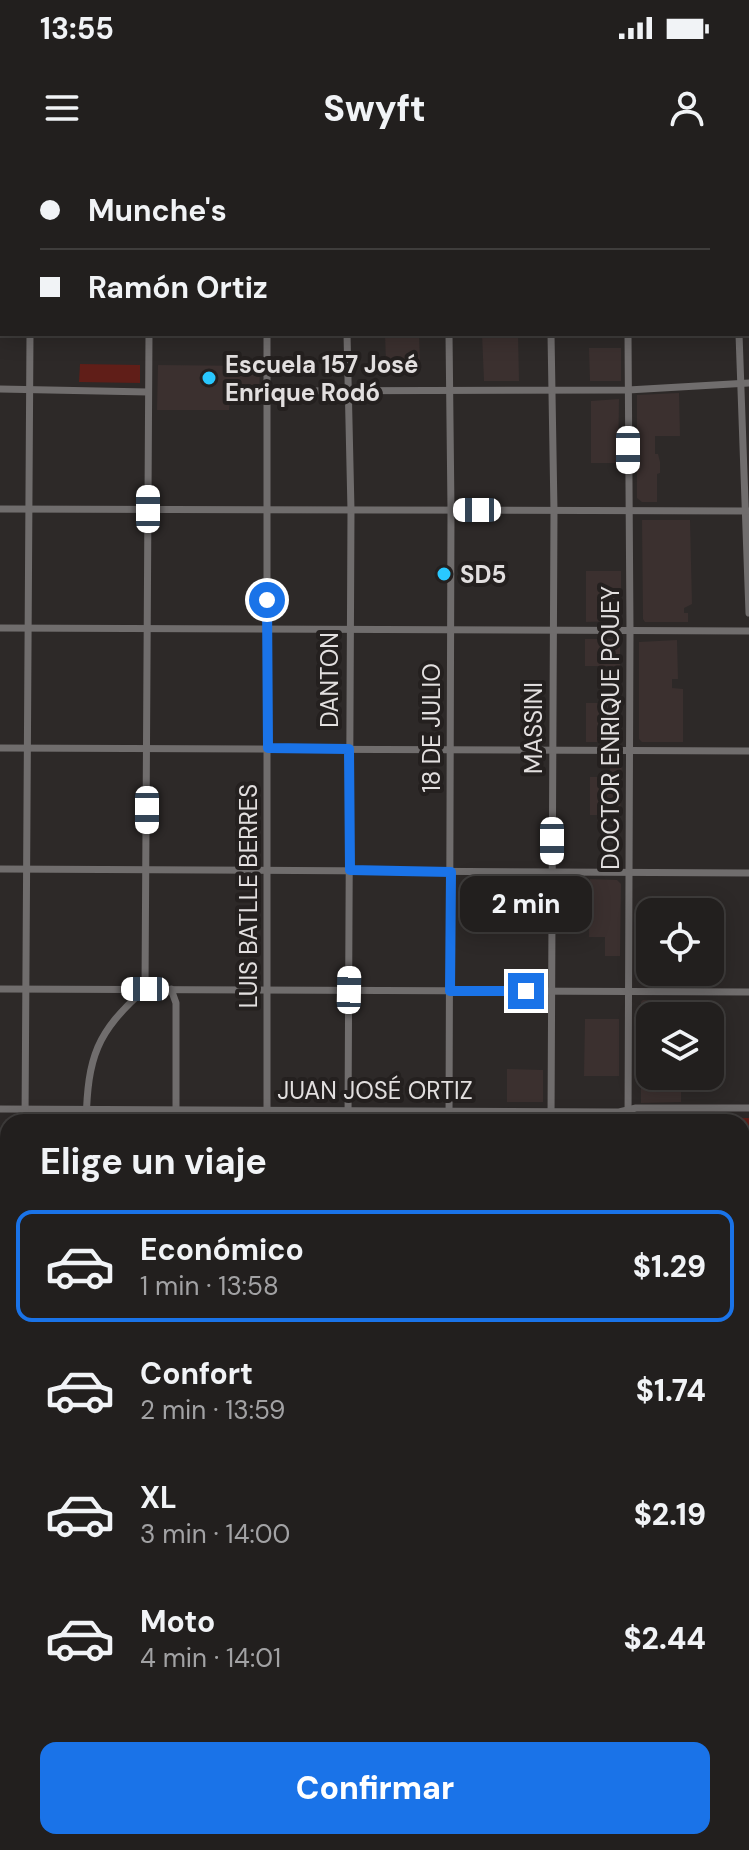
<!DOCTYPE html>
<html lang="es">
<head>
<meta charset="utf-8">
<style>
  :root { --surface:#221f1e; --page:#2a2727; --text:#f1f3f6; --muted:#a2a2a4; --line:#3f3d3c; --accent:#1a73e8 }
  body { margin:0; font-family:"DM Sans",sans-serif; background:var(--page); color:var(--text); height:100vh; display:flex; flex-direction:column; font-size:30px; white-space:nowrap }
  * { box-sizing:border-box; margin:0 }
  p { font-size:26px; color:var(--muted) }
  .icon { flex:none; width:44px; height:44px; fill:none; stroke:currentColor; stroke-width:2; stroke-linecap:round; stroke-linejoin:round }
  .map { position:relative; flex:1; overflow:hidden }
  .drawer { position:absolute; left:0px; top:954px; width:750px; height:736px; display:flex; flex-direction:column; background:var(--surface); border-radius:24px 24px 0 0; box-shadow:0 4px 20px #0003,0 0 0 2px var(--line) }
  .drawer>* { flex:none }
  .guide { position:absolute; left:0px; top:0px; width:750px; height:176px; box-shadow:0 4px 20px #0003,0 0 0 2px var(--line); display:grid; align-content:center; height:176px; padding:0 40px; background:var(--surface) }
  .fabs { position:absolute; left:636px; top:738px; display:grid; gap:16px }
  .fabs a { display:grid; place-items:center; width:88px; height:88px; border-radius:16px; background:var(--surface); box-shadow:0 4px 20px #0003,0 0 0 2px var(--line); font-size:40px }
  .end { position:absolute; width:36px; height:36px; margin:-18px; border:10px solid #1a73e8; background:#fff; box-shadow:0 0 0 4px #fff }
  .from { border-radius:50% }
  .bubble { position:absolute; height:56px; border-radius:16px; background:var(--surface); box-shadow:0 4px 20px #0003,0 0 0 2px var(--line); font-size:26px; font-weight:800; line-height:56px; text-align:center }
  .car { position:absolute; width:24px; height:48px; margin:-24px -12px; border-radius:10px; box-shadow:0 0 6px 2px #0007; background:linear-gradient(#fff 24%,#345 0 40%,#fff 0 76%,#345 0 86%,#fff 0) }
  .guide b { display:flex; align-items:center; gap:28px; height:76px; font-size:30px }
  .guide b+b { border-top:2px solid var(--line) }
  .guide i { width:20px; height:20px; background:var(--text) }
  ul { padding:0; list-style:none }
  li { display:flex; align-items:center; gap:24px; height:112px; margin:0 16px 12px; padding:0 24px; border:4px solid transparent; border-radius:16px }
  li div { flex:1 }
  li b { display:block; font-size:30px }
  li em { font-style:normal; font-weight:800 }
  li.selected { border-color:var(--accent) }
  li>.icon { width:72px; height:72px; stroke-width:1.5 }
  h2 { padding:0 40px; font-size:36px; line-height:96px }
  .action { display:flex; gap:16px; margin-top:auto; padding:16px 40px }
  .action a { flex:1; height:92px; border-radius:16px; background:var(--accent); color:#fff; font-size:32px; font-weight:800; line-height:92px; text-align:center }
  .status { display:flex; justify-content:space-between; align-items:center; height:56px; padding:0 40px; background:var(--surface); direction:ltr }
  .status svg { height:22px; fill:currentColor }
  header { display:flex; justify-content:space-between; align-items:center; height:104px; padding:0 40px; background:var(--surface); font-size:36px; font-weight:800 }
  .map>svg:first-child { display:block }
  .built { fill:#3b302f }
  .green { fill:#601e18 }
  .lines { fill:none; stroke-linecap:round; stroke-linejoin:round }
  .minor { stroke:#706d6d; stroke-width:7 }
  .route { stroke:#1a73e8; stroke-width:10 }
  .poi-dot { fill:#29c8ff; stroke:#24201f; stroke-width:3 }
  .labels { text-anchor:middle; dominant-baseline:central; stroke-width:8; stroke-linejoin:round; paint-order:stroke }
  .poi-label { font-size:24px; font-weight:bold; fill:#e2dfdf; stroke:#24201f; text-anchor:start }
  .street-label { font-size:24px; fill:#e2dfdf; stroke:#24201f }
</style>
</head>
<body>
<div class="status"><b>13:55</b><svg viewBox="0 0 49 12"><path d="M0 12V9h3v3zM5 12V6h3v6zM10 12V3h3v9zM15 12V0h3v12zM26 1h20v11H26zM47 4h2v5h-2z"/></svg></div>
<header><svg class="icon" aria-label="menu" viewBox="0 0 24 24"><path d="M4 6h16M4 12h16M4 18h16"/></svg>Swyft<svg class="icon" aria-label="person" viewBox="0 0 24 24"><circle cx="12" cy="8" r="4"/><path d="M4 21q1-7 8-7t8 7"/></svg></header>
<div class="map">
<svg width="749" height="1690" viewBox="0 0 749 1690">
  <rect width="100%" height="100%" fill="#2d2928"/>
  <!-- built -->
  <g class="built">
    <path d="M 385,174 L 419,174 L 420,202 L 386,203 Z"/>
    <path d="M 482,174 L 518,174 L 519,221 L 484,221 Z"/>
    <path d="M 589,188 L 621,188 L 621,221 L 590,221 Z"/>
    <path d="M 158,205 L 260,206 L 259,240 L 230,240 L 229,250 L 157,250 Z"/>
    <path d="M 679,233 L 680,276 L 655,276 L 655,294 L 658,294 L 660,302 L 660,313 L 657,314 L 657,342 L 642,342 L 637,338 L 637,235 Z"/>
    <path d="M 619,239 L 618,303 L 591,303 L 591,241 Z"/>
    <path d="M 642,360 L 690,360 L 692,444 L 684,448 L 684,453 L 688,453 L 688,462 L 645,462 L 643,459 Z"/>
    <path d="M 586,411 L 621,411 L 621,456 L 614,461 L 586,462 Z"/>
    <rect x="585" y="479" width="35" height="27"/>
    <path d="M 677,480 L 678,519 L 672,519 L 672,528 L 683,529 L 683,582 L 642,582 L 639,579 L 639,482 Z"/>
    <rect x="586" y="543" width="34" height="39"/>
    <path d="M 610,599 L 622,599 L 620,655 L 590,655 L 590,617 L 610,617 Z"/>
    <path d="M 590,719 L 617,720 L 621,724 L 620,796 L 605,796 L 605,777 L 589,777 Z"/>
    <path d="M 643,840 L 669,841 L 669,856 L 650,856 L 650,879 L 641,879 L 641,842 Z"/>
    <path d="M 585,859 L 619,859 L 619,916 L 584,916 Z"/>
    <path d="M 641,904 L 650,904 L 650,916 L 681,916 L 681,942 L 641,943 Z"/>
    <path d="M 507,909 L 543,910 L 543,942 L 507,942 Z"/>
  </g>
  <!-- green -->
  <g class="green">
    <path d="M 80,204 L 140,205 L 140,223 L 79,222 Z"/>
    <path d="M 637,958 L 749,958 L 749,1347 L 742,1347 L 742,962 L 637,962 Z"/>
    <path d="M 0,1223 L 3,1223 L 4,1229 L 8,1229 L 8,1336 L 0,1336 Z"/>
  </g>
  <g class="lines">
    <!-- minor -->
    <g class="minor">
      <path d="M 30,0 L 30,2"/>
      <path d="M 150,0 L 150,2"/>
      <path d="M 267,0 L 267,2"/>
      <path d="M 340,0 L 340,2"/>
      <path d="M 442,0 L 442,2"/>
      <path d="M 543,0 L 543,2"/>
      <path d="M 628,0 L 628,2"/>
      <path d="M 733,0 L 733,2"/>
      <path d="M 748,97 L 749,96"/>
      <path d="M 0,115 L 2,115"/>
      <path d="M 347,174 L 351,350 L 348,962"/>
      <path d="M 551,174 L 554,351 L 551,962"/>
      <path d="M 739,174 L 749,453"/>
      <path d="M 0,229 L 148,232"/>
      <path d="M 267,231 L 628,230 L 749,223"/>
      <path d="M 0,349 L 749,351"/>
      <path d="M 0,468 L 749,471"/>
      <path d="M 0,588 L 749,591"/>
      <path d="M 0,709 L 749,713"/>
      <path d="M 0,829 L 749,832"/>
      <path d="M 171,829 L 176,843 L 176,962"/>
      <path d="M 0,949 L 619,952 L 636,948 L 749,948"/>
      <path d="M 25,962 L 30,174"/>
      <path d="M 86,962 C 88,896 96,873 145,829 L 149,174"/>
      <path d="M 267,962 L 267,174"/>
      <path d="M 449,962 L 451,350 L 449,174"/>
      <path d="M 628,962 L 630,471 L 628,174"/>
      <path d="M 0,1041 L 8,1044"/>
      <path d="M 0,1122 L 8,1122"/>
      <path d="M 0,1190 L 8,1190"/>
      <path d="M 0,1345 L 8,1345"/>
      <path d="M 742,1405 L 749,1405"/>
      <path d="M 0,1485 L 8,1486"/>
      <path d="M 742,1511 L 743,1494"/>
      <path d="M 742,1572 L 749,1572"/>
      <path d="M 261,1690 L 261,1682"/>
      <path d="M 404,1690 L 404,1682"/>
      <path d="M 491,1690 L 491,1682"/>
      <path d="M 624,1690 L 624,1682"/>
      <path d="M 733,1690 L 734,1682"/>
    </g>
  </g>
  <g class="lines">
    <!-- route -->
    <path class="route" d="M 267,440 L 268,588 L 349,589 L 350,710 L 451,712 L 450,831 L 526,831"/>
  </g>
  <!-- markers -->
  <g class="poi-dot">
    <circle cx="209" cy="218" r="8"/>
    <circle cx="444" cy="414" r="8"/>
  </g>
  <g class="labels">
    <!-- poi labels -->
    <g class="poi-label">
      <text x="225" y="204">Escuela 157 José<tspan x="225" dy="28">Enrique Rodó</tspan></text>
      <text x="460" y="414">SD5</text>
    </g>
    <!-- street labels -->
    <g class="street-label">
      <text transform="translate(329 520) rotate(-90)">DANTON</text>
      <text transform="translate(431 568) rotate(-90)">18 DE JULIO</text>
      <text transform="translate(533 568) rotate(-90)">MASSINI</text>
      <text transform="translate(610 568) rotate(-90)">DOCTOR ENRIQUE POUEY</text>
      <text transform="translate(248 736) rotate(-90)">LUIS BATLLE BERRES</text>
      <text x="375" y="930">JUAN JOSÉ ORTIZ</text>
    </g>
  </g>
</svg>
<div class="fabs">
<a><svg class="icon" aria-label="locate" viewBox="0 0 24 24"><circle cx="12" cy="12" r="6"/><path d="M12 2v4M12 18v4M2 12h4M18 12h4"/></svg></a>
<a><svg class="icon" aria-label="layers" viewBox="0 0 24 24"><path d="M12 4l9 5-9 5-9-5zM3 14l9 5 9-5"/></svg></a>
</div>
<i class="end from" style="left:267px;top:440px"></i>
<i class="end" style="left:526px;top:831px"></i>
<div class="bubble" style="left:460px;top:716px;width:132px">2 min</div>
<i class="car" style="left:628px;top:290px;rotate:180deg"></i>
<i class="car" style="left:148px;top:349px;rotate:0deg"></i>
<i class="car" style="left:477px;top:350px;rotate:270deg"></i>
<i class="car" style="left:147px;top:650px;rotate:180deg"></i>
<i class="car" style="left:552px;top:681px;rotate:180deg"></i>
<i class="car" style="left:145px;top:829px;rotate:270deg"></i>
<i class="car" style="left:349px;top:830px;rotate:1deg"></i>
<div class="guide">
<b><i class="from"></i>Munche's</b>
<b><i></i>Ramón Ortiz</b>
</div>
<section class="drawer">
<h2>Elige un viaje</h2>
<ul>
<li class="selected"><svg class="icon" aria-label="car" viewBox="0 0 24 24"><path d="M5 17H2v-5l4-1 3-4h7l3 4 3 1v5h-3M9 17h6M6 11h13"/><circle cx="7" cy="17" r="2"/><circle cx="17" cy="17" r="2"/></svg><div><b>Económico</b><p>1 min · 13:58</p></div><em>$1.29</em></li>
<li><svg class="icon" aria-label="car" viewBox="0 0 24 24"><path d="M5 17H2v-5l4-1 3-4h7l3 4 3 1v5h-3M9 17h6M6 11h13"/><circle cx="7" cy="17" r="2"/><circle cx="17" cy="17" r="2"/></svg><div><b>Confort</b><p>2 min · 13:59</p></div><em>$1.74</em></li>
<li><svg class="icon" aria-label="car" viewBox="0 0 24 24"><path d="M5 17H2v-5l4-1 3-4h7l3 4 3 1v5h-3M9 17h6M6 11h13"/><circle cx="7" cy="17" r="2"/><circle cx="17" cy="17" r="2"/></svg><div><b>XL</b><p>3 min · 14:00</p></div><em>$2.19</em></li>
<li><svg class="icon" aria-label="car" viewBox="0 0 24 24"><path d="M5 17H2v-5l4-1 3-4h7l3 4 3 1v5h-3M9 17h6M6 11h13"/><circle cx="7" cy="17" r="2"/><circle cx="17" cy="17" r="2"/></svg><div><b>Moto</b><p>4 min · 14:01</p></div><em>$2.44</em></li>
</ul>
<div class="action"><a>Confirmar</a></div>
</section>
</div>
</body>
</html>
